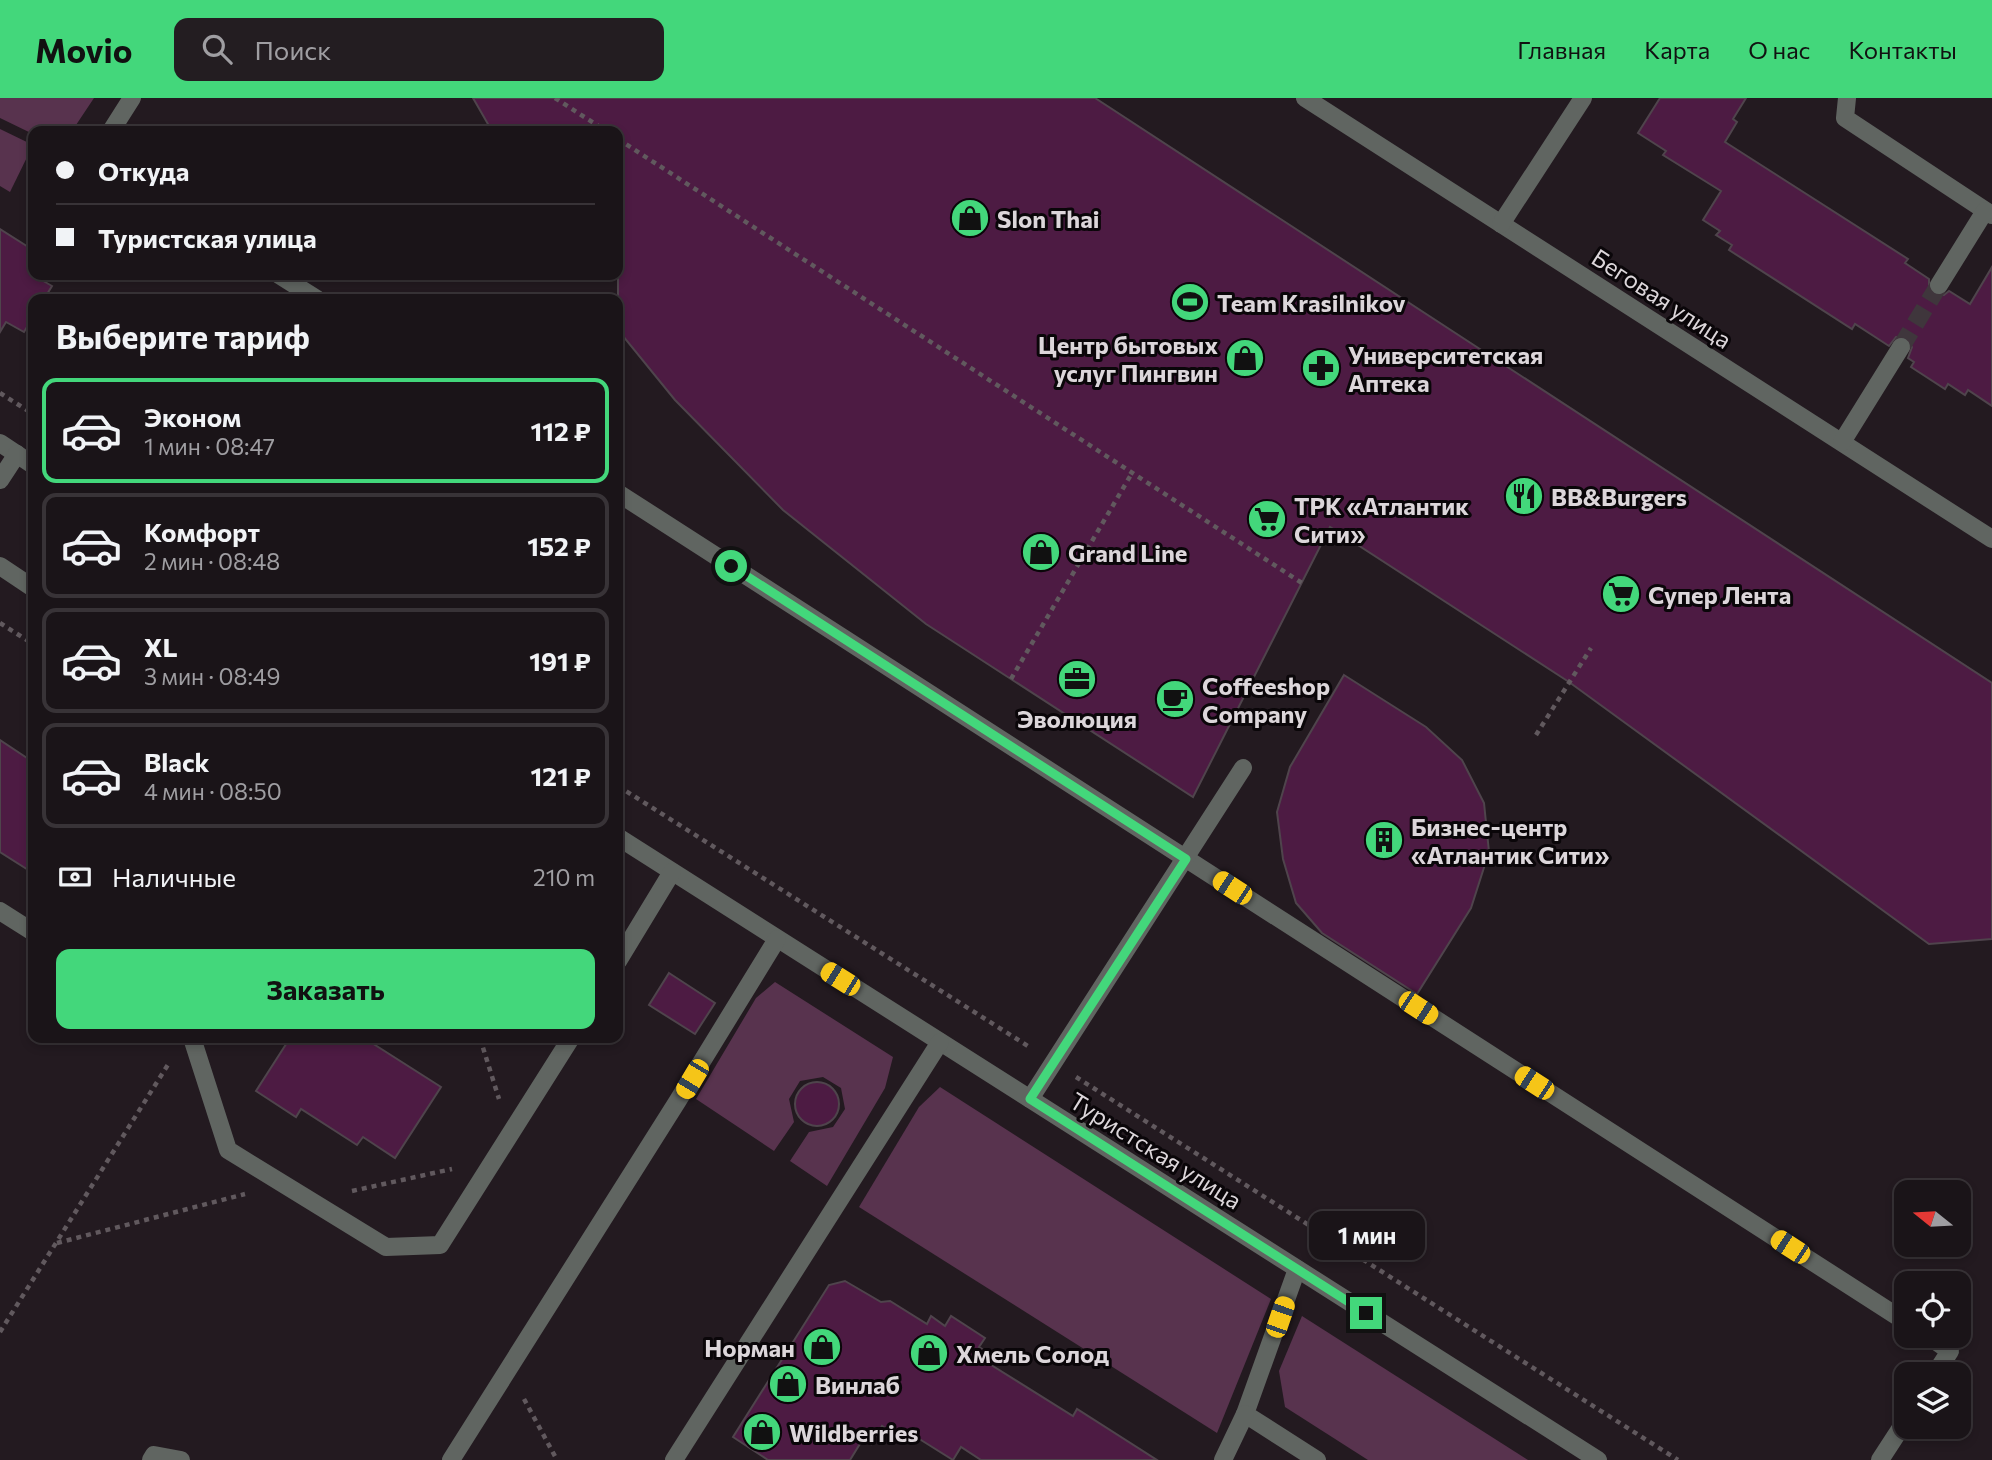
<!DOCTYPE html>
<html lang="ru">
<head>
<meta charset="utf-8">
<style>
  :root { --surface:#1a1418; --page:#231d21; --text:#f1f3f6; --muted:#9f9ea2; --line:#383337; --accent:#43d77b }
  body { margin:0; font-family:Commissioner,sans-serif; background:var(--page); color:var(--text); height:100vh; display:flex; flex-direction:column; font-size:26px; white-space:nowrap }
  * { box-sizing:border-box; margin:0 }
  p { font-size:23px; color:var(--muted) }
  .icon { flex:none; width:38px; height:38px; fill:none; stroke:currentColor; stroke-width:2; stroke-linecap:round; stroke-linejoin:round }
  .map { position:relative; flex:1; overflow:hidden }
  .sheet { position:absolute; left:28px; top:196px; width:595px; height:749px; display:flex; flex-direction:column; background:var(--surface); border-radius:14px; box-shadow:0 4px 10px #0003,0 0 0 2px var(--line) }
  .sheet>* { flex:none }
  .banner { position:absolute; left:28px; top:28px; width:595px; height:154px; border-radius:14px; box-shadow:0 4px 10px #0003,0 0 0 2px var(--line); display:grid; align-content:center; height:154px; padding:0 28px; background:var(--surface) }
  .needle { width:46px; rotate:288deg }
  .fabs { position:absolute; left:1894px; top:1082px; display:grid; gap:14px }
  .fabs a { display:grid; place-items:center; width:77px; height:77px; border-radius:14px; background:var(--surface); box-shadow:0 4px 10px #0003,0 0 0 2px var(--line); font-size:35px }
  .end { position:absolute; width:32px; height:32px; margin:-16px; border:9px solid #43d77b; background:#111; box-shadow:0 0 0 4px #111 }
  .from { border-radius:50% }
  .bubble { position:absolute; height:49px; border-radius:14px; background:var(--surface); box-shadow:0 4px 10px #0003,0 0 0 2px var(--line); font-size:23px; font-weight:700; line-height:49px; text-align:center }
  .car { position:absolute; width:21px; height:42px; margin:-21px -10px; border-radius:9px; box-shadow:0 0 5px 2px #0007; background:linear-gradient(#f5c518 24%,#345 0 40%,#f5c518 0 76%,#345 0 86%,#f5c518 0) }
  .banner b { display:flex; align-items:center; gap:24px; height:66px; font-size:26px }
  .banner b+b { border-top:2px solid var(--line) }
  .banner i { width:18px; height:18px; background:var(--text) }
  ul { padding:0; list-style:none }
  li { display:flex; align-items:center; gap:21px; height:105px; margin:0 14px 10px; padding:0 14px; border:4px solid var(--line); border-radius:14px }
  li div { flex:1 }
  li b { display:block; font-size:26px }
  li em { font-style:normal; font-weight:700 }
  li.current { border-color:var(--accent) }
  li>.icon { width:63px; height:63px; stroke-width:1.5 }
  h2 { padding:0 28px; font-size:32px; line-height:84px }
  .pay { display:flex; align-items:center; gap:18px; height:77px; padding:0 28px; font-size:26px }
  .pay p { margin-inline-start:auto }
  .primary-button { display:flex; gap:14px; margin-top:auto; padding:14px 28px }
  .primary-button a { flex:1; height:80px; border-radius:14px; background:var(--accent); color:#111; font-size:28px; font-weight:700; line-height:80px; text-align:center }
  header { display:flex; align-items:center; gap:42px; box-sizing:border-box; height:98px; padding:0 35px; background:var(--accent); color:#111 }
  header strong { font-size:33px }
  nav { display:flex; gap:38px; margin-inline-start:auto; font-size:24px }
  .search { width:490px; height:63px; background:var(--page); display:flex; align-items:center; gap:18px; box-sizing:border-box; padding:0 24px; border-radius:14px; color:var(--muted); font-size:26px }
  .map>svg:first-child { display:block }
  .green { fill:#58334e }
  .building { fill:#4d1b43; stroke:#4f444c; stroke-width:2 }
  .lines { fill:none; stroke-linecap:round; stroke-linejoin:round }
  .minor-tunnel { stroke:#3f363c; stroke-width:18; stroke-dasharray:18 9; stroke-linecap:butt }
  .path { stroke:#61595e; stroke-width:4.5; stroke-dasharray:5 5; stroke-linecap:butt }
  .minor { stroke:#606561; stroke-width:18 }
  .route { stroke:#43d77b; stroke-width:9 }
  .labels { text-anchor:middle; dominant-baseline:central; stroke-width:6; stroke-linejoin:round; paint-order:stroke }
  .poi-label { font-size:24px; font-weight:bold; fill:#dcd6da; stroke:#0a0609; text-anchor:start }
  .street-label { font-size:24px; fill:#dcd6da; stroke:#0a0609 }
</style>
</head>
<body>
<header>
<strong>Movio</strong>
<div class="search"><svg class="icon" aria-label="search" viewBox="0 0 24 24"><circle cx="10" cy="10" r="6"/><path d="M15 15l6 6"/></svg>Поиск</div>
<nav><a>Главная</a><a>Карта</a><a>О нас</a><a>Контакты</a></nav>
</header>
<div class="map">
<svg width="1992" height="1362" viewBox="0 0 1992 1362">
  <rect width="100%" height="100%" fill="#231a20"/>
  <!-- green -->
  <g class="green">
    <path d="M 0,0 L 94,0 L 72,33 L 33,33 L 33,36 L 0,20 Z"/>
    <path d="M 0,31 L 33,47 L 10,94 L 0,88 Z"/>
    <path d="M 775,884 L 893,959 L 885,990 L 827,1088 L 790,1063 L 809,1034 L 833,1029 L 845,1011 L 841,990 L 823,979 L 800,983 L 789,1001 L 794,1024 L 774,1053 L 696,1001 L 756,900 Z"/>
    <path d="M 940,989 L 1271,1201 L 1217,1335 L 859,1109 L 919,1009 Z"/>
    <path d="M 1302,1218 L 1528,1362 L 1368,1362 L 1285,1309 L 1279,1273 Z"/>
  </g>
  <!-- building -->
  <g class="building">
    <path d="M 473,0 L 1095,0 L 1992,585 L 1992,841 L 1929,846 L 1569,584 L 1330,429 L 1193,699 L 926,526 L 783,412 L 675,302 L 618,232 L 618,33 L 492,33 Z"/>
    <path d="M 1660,0 L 1746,0 L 1733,21 L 1737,24 L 1725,44 L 1908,161 L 1905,165 L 1929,181 L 1929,192 L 1934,197 L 1944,197 L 1949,193 L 1970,206 L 1992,169 L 1992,308 L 1968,292 L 1965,297 L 1948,286 L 1945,291 L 1911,269 L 1914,264 L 1908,260 L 1912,249 L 1906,239 L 1896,239 L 1889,248 L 1855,226 L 1852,231 L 1729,152 L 1732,147 L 1716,137 L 1720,133 L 1703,122 L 1721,93 L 1663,57 L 1666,53 L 1638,35 Z"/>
    <path d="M 0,131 L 33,152 L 33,177 L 52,188 L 44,201 L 33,201 L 33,219 L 24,234 L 6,224 L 0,234 Z"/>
    <path d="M 1344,577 L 1426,629 L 1462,662 L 1484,705 L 1489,754 L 1471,810 L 1417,896 L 1322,835 L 1296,805 L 1283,761 L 1277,714 L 1290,669 Z"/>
    <path d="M 0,642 L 33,664 L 33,775 L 0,754 Z"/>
    <path d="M 669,875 L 715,905 L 695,936 L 649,907 Z"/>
    <path d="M 290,940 L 364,940 L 441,989 L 395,1060 L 363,1039 L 357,1047 L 301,1011 L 296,1019 L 256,993 Z"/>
    <circle cx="817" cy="1006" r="22"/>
    <path d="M 845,1183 L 881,1204 L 890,1203 L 927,1226 L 931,1218 L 945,1228 L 951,1218 L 985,1240 L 979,1249 L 992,1257 L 988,1265 L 1073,1318 L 1077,1311 L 1157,1362 L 981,1362 L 961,1349 L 953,1362 L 913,1337 L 907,1344 L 882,1328 L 871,1346 L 863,1341 L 850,1362 L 768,1362 L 733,1339 L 829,1187 Z"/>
  </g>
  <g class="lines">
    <!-- minor-tunnel -->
    <path class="minor-tunnel" d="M 1901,249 L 1939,187"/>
    <!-- path -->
    <g class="path">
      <path d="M 555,0 L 606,33"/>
      <path d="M 618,41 L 1302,485"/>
      <path d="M 0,295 L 33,316"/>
      <path d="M 0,525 L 33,546"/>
      <path d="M 1011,581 L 1132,375"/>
      <path d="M 1536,637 L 1591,550"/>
      <path d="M 618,688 L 1031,950"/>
      <path d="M 480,940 L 499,1001"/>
      <path d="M 1076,979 L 1678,1362"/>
      <path d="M 352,1093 L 452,1071"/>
      <path d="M 57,1145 L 245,1096"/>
      <path d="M 0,1234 L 169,965"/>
      <path d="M 524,1301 L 557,1362"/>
    </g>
    <!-- minor -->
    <g class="minor">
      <path d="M 1305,0 L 1992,441"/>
      <path d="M 1847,0 L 1845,20 L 1992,117"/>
      <path d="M 111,33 L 132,0"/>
      <path d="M 1501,126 L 1583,0"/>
      <path d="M 279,177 L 317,201"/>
      <path d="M 1939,187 L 1985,113"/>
      <path d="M 1842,344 L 1901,249"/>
      <path d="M 0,345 L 33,367"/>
      <path d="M 0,382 L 17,356"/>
      <path d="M 618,395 L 1906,1224"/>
      <path d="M 0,468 L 33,490"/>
      <path d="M 618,739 L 1598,1362"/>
      <path d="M 0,813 L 33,834"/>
      <path d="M 618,863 L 672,774"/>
      <path d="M 192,940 L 228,1052 L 386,1149 L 440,1147 L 571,940"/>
      <path d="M 1030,1001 L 1243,670"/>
      <path d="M 1297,1171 L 1245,1316 L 1317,1362"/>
      <path d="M 1927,1237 L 1950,1253 L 1935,1276"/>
      <path d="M 151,1362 L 154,1357 L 181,1362"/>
      <path d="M 451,1362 L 677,1004 L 777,841"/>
      <path d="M 674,1362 L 940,944"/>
      <path d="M 1223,1362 L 1245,1316"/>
      <path d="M 1880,1362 L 1906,1322"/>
    </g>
  </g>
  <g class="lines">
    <!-- route -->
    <path class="route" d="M 731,468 L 1186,761 L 1030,1001 L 1366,1215"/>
  </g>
  <!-- icons -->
  <defs>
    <g id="shop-disc" transform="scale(2.0125)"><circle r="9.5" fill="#43d77b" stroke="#0a0609"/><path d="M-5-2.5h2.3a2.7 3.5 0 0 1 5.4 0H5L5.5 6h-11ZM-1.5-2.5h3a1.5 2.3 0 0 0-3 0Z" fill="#111"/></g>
    <g id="stadium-disc" transform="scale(2.0125)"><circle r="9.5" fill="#43d77b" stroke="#0a0609"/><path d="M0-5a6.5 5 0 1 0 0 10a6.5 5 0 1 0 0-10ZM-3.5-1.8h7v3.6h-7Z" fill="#111"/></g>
    <g id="pharmacy-disc" transform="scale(2.0125)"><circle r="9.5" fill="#43d77b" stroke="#0a0609"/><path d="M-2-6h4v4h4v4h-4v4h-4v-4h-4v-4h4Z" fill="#111"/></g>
    <g id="restaurant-disc" transform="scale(2.0125)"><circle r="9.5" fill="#43d77b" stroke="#0a0609"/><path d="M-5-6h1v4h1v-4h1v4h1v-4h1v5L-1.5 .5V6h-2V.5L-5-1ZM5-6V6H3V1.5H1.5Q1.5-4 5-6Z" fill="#111"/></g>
    <g id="supermarket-disc" transform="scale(2.0125)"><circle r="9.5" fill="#43d77b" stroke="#0a0609"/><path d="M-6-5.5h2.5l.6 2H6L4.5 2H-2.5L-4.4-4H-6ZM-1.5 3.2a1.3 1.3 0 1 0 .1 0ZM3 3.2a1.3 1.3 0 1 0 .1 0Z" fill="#111"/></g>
    <g id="office-disc" transform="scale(2.0125)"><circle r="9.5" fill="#43d77b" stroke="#0a0609"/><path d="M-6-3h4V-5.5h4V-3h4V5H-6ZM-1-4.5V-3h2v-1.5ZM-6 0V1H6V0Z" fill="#111"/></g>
    <g id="cafe-disc" transform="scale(2.0125)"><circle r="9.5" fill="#43d77b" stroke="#0a0609"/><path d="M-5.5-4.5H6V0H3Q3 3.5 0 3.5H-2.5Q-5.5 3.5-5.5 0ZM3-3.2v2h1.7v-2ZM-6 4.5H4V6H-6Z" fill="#111"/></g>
    <g id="building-disc" transform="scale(2.0125)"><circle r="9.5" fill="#43d77b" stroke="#0a0609"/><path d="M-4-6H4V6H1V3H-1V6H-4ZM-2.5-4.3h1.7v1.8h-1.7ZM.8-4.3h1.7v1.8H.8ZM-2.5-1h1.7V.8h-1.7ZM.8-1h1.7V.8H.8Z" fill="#111"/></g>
  </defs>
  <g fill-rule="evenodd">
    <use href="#shop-disc" x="970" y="120"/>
    <use href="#stadium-disc" x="1190" y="204"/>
    <use href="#shop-disc" x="1245" y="260"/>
    <use href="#pharmacy-disc" x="1321" y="270"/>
    <use href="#restaurant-disc" x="1524" y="398"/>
    <use href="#supermarket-disc" x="1267" y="421"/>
    <use href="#shop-disc" x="1041" y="454"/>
    <use href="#supermarket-disc" x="1621" y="496"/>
    <use href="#office-disc" x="1077" y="581"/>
    <use href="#cafe-disc" x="1175" y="601"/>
    <use href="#building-disc" x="1384" y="742"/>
    <use href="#shop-disc" x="822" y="1249"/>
    <use href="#shop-disc" x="929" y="1255"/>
    <use href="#shop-disc" x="788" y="1286"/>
    <use href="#shop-disc" x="762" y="1334"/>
  </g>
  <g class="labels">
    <!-- poi labels -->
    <g class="poi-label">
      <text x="997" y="120">Slon Thai</text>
      <text x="1217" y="204">Team Krasilnikov</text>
      <text x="1218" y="246" text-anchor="end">Центр бытовых<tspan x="1218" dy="28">услуг Пингвин</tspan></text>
      <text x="1348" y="256">Университетская<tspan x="1348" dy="28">Аптека</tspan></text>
      <text x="1551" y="398">BB&amp;Burgers</text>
      <text x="1294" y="407">ТРК «Атлантик<tspan x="1294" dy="28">Сити»</tspan></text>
      <text x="1068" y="454">Grand Line</text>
      <text x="1648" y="496">Супер Лента</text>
      <text x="1202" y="587">Coffeeshop<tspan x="1202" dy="28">Company</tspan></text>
      <text x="1077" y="620" text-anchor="middle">Эволюция</text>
      <text x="1411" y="728">Бизнес-центр<tspan x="1411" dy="28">«Атлантик Сити»</tspan></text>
      <text x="795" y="1249" text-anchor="end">Норман</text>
      <text x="956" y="1255">Хмель Солод</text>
      <text x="815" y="1286">Винлаб</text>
      <text x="789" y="1334">Wildberries</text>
    </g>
    <!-- street labels -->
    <g class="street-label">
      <text transform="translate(1662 200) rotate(33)">Беговая улица</text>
      <text transform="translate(1156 1052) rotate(32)">Туристская улица</text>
    </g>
  </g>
</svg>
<div class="fabs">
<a><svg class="needle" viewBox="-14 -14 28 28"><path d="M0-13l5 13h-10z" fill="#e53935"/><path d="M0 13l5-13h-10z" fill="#9f9ea2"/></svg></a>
<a><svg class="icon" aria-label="locate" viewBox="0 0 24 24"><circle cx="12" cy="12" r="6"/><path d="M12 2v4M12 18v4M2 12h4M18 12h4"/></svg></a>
<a><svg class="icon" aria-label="layers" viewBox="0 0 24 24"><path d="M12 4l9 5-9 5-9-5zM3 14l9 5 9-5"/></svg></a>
</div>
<i class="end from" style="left:731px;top:468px"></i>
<i class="end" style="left:1366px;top:1215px"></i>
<div class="bubble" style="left:1309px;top:1113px;width:116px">1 мин</div>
<i class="car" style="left:1232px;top:790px;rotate:303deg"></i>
<i class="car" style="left:840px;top:881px;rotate:302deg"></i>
<i class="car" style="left:1418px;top:910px;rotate:123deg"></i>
<i class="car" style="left:692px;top:981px;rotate:211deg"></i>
<i class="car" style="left:1534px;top:985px;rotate:303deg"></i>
<i class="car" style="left:1790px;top:1149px;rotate:303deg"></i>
<i class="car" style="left:1280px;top:1219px;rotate:19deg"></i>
<div class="banner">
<b><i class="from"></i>Откуда</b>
<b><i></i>Туристская улица</b>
</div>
<section class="sheet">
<h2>Выберите тариф</h2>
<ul>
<li class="current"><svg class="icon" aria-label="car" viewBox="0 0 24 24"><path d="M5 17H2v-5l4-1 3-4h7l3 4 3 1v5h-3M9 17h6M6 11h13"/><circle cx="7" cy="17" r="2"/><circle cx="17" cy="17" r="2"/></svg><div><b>Эконом</b><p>1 мин · 08:47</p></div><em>112 ₽</em></li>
<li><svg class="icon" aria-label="car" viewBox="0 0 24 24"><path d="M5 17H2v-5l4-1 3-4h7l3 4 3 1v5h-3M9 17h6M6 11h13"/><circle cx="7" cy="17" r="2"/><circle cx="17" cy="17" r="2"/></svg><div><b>Комфорт</b><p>2 мин · 08:48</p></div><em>152 ₽</em></li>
<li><svg class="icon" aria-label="car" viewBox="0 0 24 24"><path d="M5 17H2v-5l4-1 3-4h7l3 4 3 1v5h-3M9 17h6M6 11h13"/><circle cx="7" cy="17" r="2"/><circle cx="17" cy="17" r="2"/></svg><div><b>XL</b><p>3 мин · 08:49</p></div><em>191 ₽</em></li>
<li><svg class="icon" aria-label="car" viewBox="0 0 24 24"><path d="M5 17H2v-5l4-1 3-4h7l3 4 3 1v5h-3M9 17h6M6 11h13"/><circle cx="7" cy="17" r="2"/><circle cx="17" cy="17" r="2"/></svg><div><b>Black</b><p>4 мин · 08:50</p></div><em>121 ₽</em></li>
</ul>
<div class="pay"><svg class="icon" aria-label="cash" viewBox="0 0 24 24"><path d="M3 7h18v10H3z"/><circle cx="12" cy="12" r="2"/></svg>Наличные<p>210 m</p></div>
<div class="primary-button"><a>Заказать</a></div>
</section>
</div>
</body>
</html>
